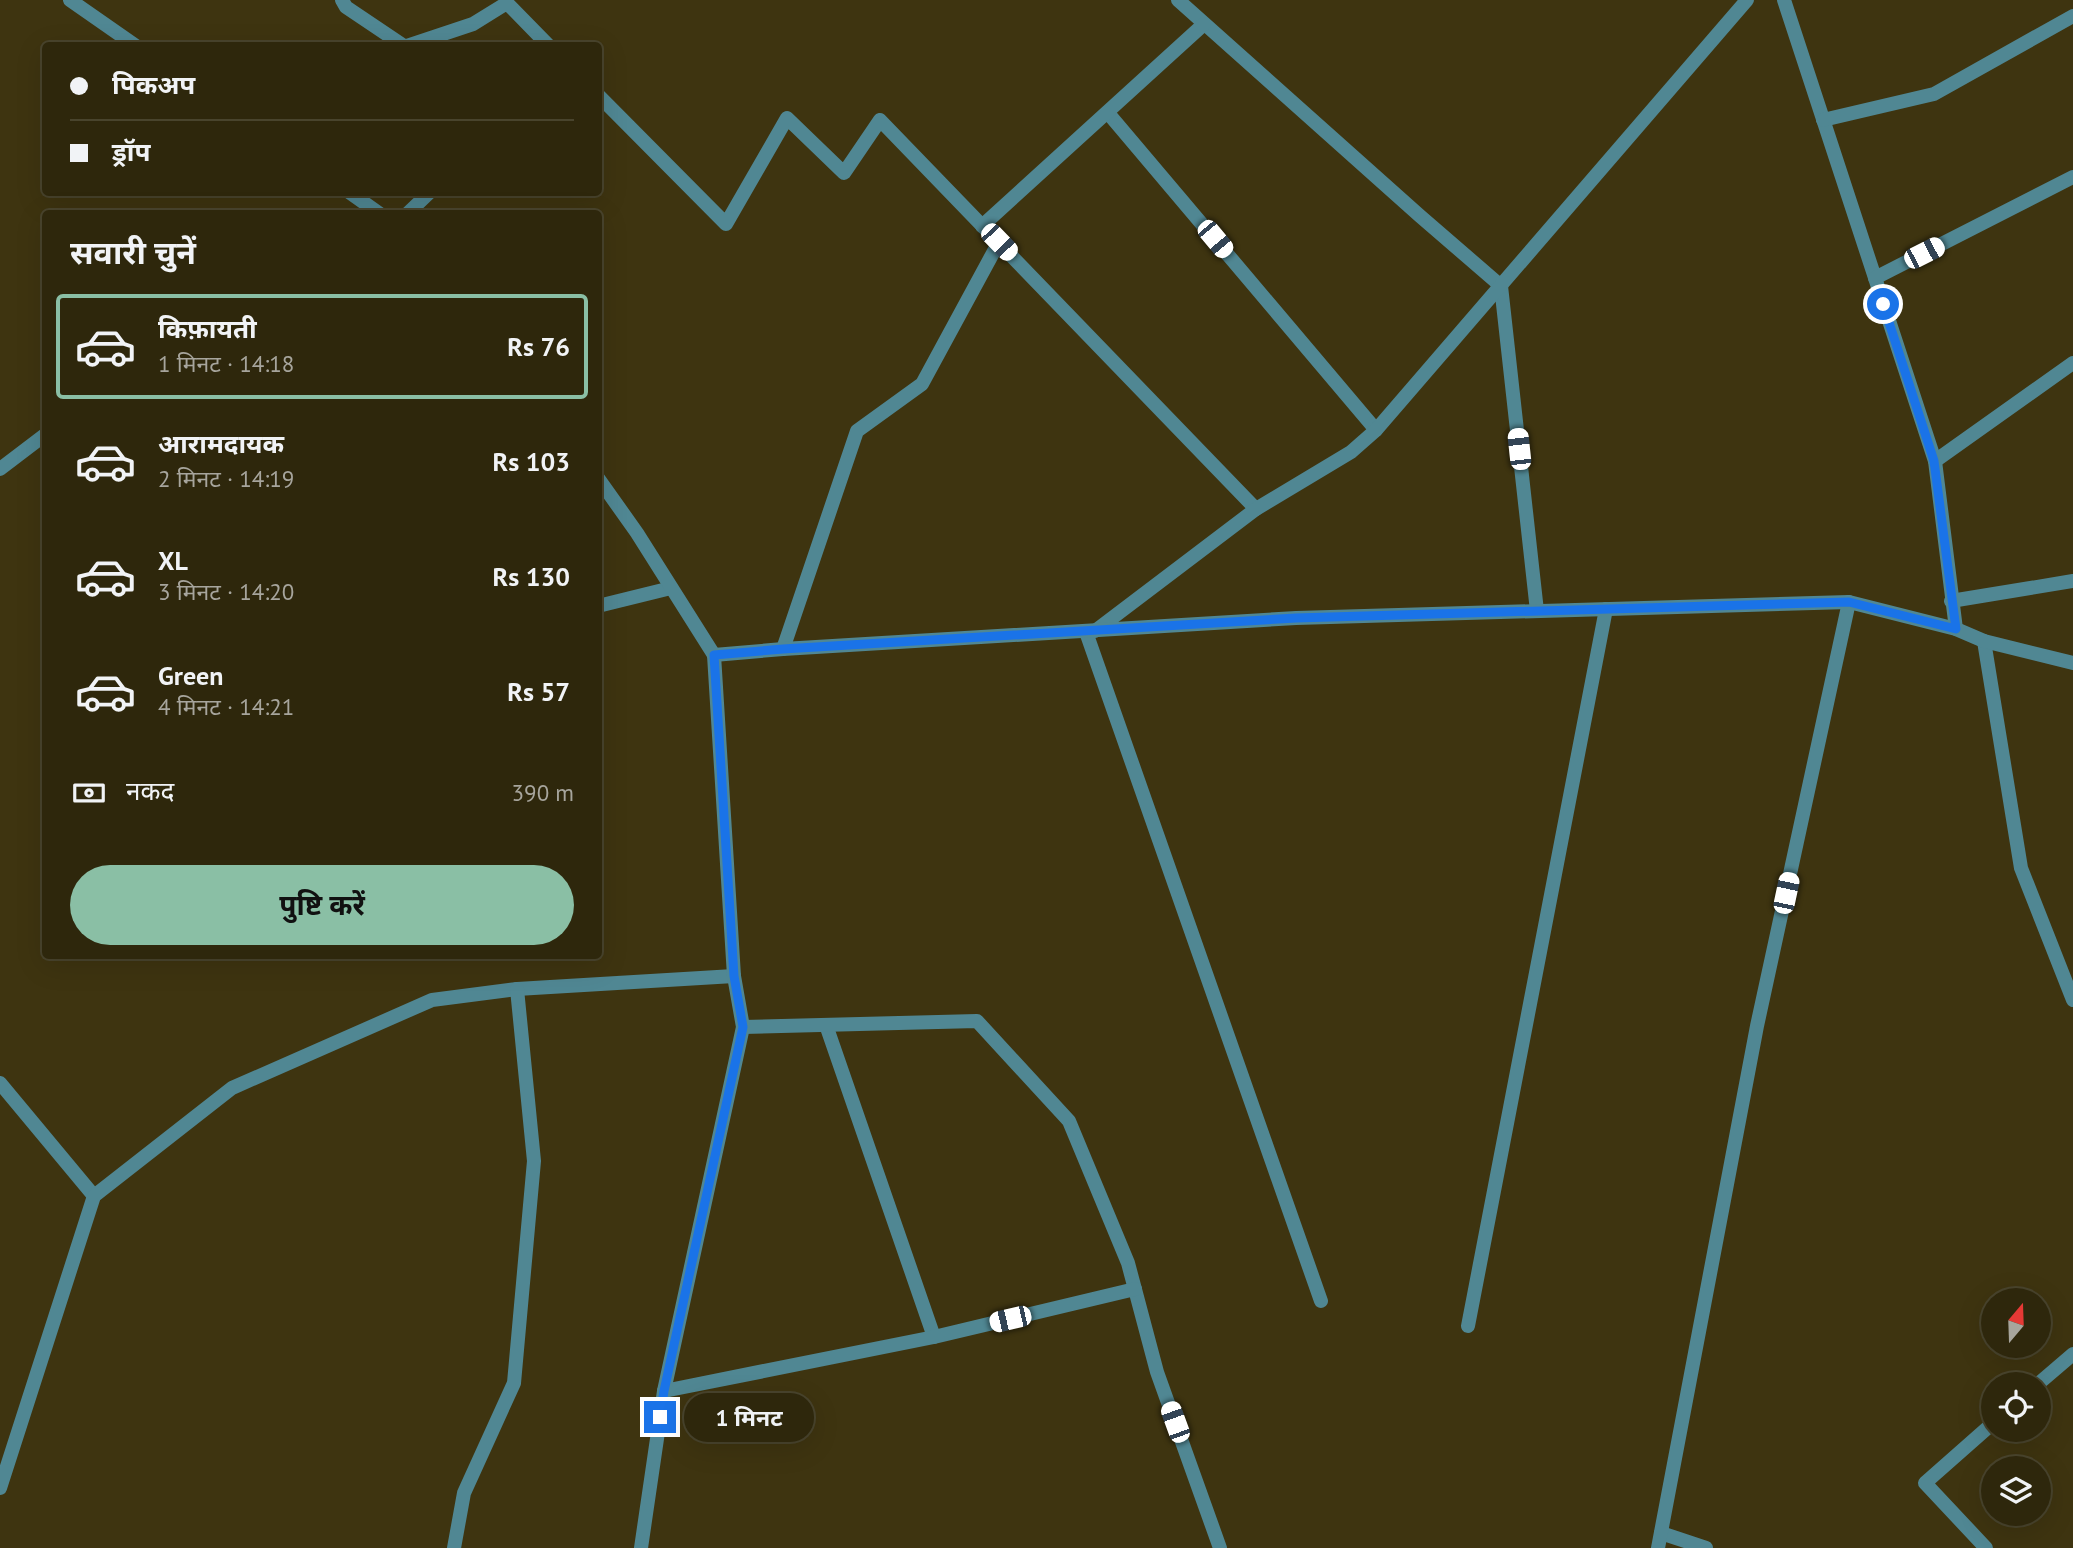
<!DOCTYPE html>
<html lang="hi">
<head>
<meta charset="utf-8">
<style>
  :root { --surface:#2e270c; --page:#3a331a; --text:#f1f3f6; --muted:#a7a59d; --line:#49442d; --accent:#8abfa5 }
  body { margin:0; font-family:"PT Sans","Noto Sans Devanagari",sans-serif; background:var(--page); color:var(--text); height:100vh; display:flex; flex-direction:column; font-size:26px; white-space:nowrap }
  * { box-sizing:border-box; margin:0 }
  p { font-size:23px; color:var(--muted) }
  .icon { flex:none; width:38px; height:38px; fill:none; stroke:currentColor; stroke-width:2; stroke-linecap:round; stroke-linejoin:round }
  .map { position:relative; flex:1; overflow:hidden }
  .side { position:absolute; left:42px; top:210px; width:560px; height:749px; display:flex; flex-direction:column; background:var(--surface); border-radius:7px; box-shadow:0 7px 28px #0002,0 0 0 2px var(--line) }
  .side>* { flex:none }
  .hud { position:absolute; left:42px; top:42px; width:560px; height:154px; border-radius:7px; box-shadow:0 7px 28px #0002,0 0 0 2px var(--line); display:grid; align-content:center; height:154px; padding:0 28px; background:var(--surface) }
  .needle { width:46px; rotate:19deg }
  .buttons { position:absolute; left:1981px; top:1288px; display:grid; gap:14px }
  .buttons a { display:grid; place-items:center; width:70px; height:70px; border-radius:50%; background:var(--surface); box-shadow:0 7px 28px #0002,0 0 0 2px var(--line); font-size:35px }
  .end { position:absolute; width:32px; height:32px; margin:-16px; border:9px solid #1a73e8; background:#fff; box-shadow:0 0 0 4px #fff }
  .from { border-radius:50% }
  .bubble { position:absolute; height:49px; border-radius:24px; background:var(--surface); box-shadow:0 7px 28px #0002,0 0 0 2px var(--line); font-size:23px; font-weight:700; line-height:49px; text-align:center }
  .car { position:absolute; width:21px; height:42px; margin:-21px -10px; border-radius:9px; box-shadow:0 0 5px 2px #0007; background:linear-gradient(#fff 24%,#345 0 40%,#fff 0 76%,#345 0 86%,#fff 0) }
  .hud b { display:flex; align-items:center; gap:24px; height:66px; font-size:26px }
  .hud b+b { border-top:2px solid var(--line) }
  .hud i { width:18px; height:18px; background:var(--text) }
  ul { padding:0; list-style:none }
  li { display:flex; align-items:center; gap:21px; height:105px; margin:0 14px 10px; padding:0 14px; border:4px solid transparent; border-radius:7px }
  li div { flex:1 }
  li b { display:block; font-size:26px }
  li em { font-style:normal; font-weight:700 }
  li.on { border-color:var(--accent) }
  li>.icon { width:63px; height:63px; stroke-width:1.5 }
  h2 { padding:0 28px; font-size:32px; line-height:84px }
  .pay { display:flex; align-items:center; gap:18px; height:77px; padding:0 28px; font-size:26px }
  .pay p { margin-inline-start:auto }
  .cta { display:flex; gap:14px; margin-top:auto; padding:14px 28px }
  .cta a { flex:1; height:80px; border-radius:42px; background:var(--accent); color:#111; font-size:28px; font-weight:700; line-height:80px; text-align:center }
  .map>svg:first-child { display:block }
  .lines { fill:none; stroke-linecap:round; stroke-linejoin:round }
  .minor { stroke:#508793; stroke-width:14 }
  .tertiary { stroke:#508793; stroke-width:14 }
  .route { stroke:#1a73e8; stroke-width:9 }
</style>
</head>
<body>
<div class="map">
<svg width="2073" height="1548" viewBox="0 0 2073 1548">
  <rect width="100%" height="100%" fill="#3e3410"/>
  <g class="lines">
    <!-- minor -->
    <g class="minor">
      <path d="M 342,0 L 346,7 L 404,46"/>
      <path d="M 1178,0 L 1420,216 L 1501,286 L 1537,611"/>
      <path d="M 1784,0 L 1935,461 L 1956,629"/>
      <path d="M 407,46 L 473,24 L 507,3 L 549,46"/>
      <path d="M 598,95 L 726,224 L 787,118 L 844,173 L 880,120 L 1256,509"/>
      <path d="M 1108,113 L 1376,430"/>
      <path d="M 1823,120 L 1934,94 L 2073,16"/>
      <path d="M 407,214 L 430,192"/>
      <path d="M 982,226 L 1204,24"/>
      <path d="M 1875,278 L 2073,177"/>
      <path d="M 1935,461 L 2073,363"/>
      <path d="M 0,469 L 46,434"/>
      <path d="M 1951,601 L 2073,581"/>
      <path d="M 598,606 L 671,588"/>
      <path d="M 1095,631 L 1256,509 L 1351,452 L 1376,430 L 1747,0"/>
      <path d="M 1086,632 L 1321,1301"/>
      <path d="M 1984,641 L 2021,868 L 2073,1000"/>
      <path d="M 783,649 L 857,431 L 922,384 L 999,242"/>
      <path d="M 826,1025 L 934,1337"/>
      <path d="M 743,1027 L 977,1021 L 1069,1121 L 1128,1263 L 1157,1372 L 1220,1548"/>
      <path d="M 0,1083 L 94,1196"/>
      <path d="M 1468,1326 L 1606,609"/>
      <path d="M 2038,1384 L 2073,1354"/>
      <path d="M 664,1391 L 934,1337 L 1135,1289"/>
      <path d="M 0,1488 L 94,1196 L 232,1088 L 432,1000 L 517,989 L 734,976"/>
      <path d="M 1661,1533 L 1706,1548"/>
      <path d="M 454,1548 L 464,1493 L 514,1383 L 534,1161 L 517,989"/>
      <path d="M 641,1548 L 664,1391 L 743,1027 L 734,976 L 714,655"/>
      <path d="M 1986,1548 L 1925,1483 L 1993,1423"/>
    </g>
    <!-- tertiary -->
    <g class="tertiary">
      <path d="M 70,0 L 136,46"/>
      <path d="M 349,192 L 380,214"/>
      <path d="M 598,478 L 637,533 L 714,655 L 783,649 L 1296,618 L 1849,602 L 1956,629 L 1984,641 L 2073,663"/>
      <path d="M 1658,1548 L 1757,1026 L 1849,602"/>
    </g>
  </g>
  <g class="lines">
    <!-- route -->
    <path class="route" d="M 660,1417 L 664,1391 L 743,1027 L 734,976 L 714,655 L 783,649 L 1296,618 L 1849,602 L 1956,629 L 1934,461 L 1883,304"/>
  </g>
</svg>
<div class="buttons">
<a><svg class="needle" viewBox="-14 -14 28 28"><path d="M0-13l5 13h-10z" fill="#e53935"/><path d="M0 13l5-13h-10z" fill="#a7a59d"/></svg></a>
<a><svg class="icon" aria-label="locate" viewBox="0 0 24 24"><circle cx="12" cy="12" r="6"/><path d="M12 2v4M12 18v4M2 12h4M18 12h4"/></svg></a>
<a><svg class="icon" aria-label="layers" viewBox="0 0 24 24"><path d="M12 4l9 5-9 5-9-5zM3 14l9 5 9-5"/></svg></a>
</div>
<i class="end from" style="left:1883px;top:304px"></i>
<i class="end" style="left:660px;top:1417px"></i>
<div class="bubble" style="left:684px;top:1393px;width:130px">1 मिनट</div>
<i class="car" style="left:1215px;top:239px;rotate:140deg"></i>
<i class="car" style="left:999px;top:242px;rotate:136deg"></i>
<i class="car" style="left:1924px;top:253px;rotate:63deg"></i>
<i class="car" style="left:1519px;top:449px;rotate:354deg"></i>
<i class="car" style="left:1786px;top:893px;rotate:12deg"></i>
<i class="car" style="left:1010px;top:1319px;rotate:257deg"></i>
<i class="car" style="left:1175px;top:1422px;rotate:340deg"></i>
<div class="hud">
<b><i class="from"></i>पिकअप</b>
<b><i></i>ड्रॉप</b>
</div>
<section class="side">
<h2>सवारी चुनें</h2>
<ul>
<li class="on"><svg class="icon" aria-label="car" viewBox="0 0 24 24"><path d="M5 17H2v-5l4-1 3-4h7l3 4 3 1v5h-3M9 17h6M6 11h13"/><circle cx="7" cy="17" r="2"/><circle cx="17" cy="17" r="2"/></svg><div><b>किफ़ायती</b><p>1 मिनट · 14:18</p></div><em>Rs 76</em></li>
<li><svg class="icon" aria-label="car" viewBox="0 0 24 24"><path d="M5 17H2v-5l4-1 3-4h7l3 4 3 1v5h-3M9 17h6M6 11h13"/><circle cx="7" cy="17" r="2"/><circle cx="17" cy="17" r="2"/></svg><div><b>आरामदायक</b><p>2 मिनट · 14:19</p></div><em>Rs 103</em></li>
<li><svg class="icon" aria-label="car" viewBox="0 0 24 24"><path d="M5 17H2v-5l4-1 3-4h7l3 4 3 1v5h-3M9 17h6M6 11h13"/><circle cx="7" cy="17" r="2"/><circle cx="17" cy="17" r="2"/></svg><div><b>XL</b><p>3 मिनट · 14:20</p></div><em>Rs 130</em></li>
<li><svg class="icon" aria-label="car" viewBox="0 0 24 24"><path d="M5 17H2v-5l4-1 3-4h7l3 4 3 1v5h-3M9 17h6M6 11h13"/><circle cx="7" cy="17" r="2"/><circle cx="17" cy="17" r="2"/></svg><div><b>Green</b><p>4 मिनट · 14:21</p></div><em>Rs 57</em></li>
</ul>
<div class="pay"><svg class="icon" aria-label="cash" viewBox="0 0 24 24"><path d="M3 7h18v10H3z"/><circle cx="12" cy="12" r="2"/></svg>नकद<p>390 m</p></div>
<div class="cta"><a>पुष्टि करें</a></div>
</section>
</div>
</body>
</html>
